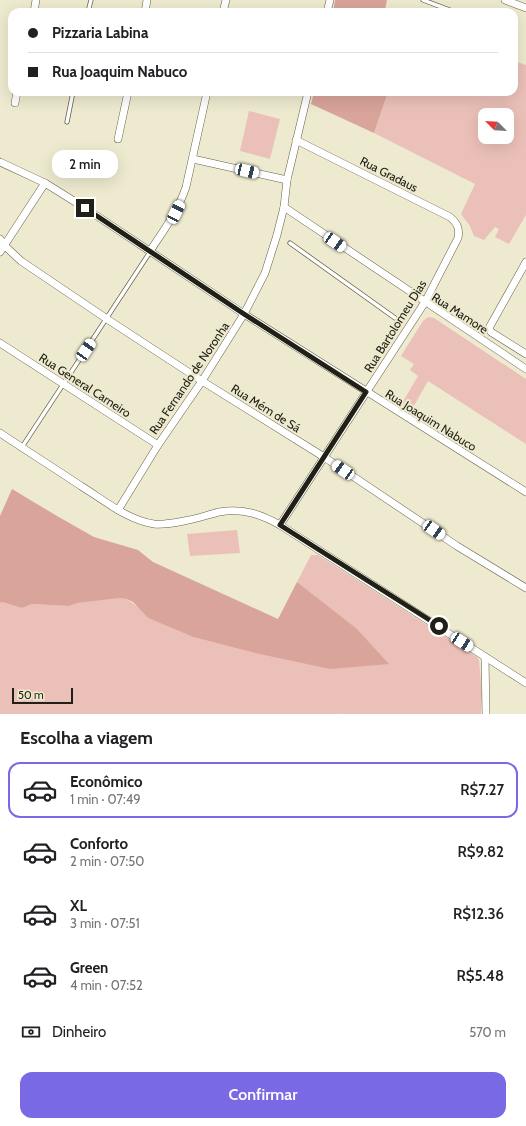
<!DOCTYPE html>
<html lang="pt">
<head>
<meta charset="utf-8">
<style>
  :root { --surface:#fff; --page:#f2f2f2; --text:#202124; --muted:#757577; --line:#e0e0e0; --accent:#7a69e4 }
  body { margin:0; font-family:Cabin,sans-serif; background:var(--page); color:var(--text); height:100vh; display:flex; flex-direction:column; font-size:15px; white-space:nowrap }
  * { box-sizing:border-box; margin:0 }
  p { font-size:13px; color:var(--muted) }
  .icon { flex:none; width:22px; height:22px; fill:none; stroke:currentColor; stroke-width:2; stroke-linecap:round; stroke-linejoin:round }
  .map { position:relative; height:714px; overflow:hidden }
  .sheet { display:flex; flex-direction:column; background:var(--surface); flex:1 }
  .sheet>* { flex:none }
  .banner { position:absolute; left:8px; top:8px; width:510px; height:88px; border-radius:12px; box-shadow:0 4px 16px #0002; display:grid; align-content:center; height:88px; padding:0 20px; background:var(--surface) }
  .needle { width:26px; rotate:294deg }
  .controls { position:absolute; left:478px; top:108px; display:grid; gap:8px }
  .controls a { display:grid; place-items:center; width:36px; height:36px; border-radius:8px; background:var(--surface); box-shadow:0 4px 16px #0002; font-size:20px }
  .scale { position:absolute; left:12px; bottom:10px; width:61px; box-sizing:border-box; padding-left:4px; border:2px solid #212016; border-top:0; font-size:11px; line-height:14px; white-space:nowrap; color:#212016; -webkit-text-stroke:3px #edeacf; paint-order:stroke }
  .end { position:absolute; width:18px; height:18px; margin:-9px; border:5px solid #212016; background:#fff; box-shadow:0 0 0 2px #fff }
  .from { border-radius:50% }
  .bubble { position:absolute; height:28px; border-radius:12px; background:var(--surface); box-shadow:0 4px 16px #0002; font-size:13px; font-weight:600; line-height:28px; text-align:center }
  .car { position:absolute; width:12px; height:24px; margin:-12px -6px; border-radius:5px; box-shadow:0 0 3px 1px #0007; background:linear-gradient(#fff 24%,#345 0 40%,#fff 0 76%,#345 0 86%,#fff 0) }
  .banner b { display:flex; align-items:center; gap:14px; height:38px; font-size:15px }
  .banner b+b { border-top:1px solid var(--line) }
  .banner i { width:10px; height:10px; background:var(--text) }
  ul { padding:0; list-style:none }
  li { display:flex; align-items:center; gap:12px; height:56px; margin:0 8px 6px; padding:0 12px; border:2px solid transparent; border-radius:12px }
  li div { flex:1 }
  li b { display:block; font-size:15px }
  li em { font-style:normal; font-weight:600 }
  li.active { border-color:var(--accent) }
  li>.icon { width:36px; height:36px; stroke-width:1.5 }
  h2 { padding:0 20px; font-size:18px; line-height:48px }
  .pay { display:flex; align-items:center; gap:10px; height:44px; padding:0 20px; font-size:15px }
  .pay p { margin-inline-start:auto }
  .action { display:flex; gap:8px; margin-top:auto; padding:8px 20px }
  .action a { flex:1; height:46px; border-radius:12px; background:var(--accent); color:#fff; font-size:16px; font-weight:600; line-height:46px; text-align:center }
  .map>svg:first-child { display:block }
  .green { fill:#ebc0b8; fill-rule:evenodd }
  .forest { fill:#d9a49a }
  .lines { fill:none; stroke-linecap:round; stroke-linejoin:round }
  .service-casing { stroke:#64614a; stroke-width:5 }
  .minor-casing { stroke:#64614a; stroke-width:8 }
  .service { stroke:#fff; stroke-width:3.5 }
  .minor { stroke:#fff; stroke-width:7 }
  .route { stroke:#212016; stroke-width:5 }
  .labels { text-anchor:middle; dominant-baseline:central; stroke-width:4; stroke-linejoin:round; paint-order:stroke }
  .street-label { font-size:12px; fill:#212016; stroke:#edeacf }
</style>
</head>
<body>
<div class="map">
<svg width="526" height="714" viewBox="0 0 526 714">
  <rect width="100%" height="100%" fill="#edeacf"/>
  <!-- green -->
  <g class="green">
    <path d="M 514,61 L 526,65 L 526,215 L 509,244 L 495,237 L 499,229 L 495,227 L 484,240 L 474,236 L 470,226 L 461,214 L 475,184 L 374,133 L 388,92 L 514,92 ZM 485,115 L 507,115 L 507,137 L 485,137 Z"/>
    <path d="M 249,111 L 280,119 L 270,159 L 240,151 Z"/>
    <path d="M 428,317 L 434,318 L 526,379 L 526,444 L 428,381 L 411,411 L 401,405 L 418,376 L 410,370 L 414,364 L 401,356 L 423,321 Z"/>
    <path d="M 237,530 L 240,553 L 190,556 L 187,534 Z"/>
    <path d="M 311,555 L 318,555 L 477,657 L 479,660 L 482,695 L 481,714 L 342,714 L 342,713 L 341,714 L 0,714 L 0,603 L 2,602 L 22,608 L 32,604 L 69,606 L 78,603 L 109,598 L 118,598 L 127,599 L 139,608 L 148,618 L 193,637 L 251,652 L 356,628 L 297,582 Z"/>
  </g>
  <!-- forest -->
  <g class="forest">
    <path d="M 335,0 L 387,0 L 385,10 L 388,12 L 333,12 Z"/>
    <path d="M 314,92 L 388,92 L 374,133 L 311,104 Z"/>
    <path d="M 12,489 L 57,516 L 94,537 L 138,550 L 153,562 L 278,619 L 297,582 L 356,628 L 389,664 L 330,669 L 251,652 L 193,637 L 148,618 L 133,602 L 127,599 L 118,598 L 78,603 L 69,606 L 32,604 L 22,608 L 2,602 L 0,603 L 0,516 Z"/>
  </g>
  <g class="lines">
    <!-- service casing -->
    <g class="service-casing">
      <g id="service">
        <path d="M 423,0 L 455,12"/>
        <path d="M 88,12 L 91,0"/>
        <path d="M 67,122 L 73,92"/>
        <path d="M 290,243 L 395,318"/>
        <path d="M 22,447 L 150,252"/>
      </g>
    </g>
    <!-- minor casing -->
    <g class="minor-casing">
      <g id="minor">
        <path d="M 505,0 L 526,8"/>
        <path d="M 34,12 L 36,0"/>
        <path d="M 145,12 L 147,0"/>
        <path d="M 223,12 L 226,0"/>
        <path d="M 327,12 L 330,0"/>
        <path d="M 15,103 L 17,92"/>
        <path d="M 118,139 L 128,92"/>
        <path d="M 193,159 L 287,180"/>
        <path d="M 0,162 L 45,183 L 85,208 L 244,314 L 526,492"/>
        <path d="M 284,207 L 526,369"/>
        <path d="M 0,239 L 4,245 L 21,261 L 107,319 L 202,381 L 324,457 L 457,546 L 526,588"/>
        <path d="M 150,251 C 164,230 178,211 186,187 L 207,92"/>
        <path d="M 0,252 L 45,183"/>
        <path d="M 526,262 L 489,328 L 491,332 L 526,354"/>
        <path d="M 0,343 L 158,445"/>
        <path d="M 0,433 C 27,451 54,468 81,486 C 104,500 127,520 154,524 C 163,525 174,523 184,521 C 196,519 207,515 219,512 C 243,508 260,514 280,525 L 526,683"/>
        <path d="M 118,510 L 158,445 L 202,381 L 244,314 L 265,273 L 277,235 L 284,207 L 287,180 L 308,92"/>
        <path d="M 280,525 L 425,302 L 458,238 C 460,228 457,223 450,217 L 296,140"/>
        <path d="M 485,657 L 486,714"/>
      </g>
    </g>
    <!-- service -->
    <use href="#service" class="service"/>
    <!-- minor -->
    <use href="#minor" class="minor"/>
  </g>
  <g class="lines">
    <!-- route -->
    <path class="route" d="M 85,208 L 244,314 L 366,392 L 280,525 L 439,626"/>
  </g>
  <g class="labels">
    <!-- street labels -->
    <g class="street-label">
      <text transform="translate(389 174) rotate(27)">Rua Gradaus</text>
      <text transform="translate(460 313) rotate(33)">Rua Mamore</text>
      <text transform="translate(395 326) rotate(-58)">Rua Bartolomeu Dias</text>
      <text transform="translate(189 378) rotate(-56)">Rua Fernando de Noronha</text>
      <text transform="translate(85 385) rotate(33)">Rua General Carneiro</text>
      <text transform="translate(266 408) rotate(32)">Rua Mém de Sá</text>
      <text transform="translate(431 420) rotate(32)">Rua Joaquim Nabuco</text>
    </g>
  </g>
</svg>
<div class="controls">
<a><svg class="needle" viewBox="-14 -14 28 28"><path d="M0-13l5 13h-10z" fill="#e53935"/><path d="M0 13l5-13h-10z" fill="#757577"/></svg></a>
</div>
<div class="scale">50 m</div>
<i class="end from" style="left:439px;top:626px"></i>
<i class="end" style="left:85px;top:208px"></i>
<div class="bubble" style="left:52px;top:150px;width:66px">2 min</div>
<i class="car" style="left:247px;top:171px;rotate:103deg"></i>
<i class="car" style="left:176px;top:212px;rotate:26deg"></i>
<i class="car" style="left:335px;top:242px;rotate:124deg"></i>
<i class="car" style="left:86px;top:350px;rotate:34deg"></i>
<i class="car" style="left:343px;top:470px;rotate:304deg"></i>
<i class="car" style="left:434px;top:530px;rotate:124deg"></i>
<i class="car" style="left:462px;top:642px;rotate:123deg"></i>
<div class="banner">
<b><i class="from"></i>Pizzaria Labina</b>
<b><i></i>Rua Joaquim Nabuco</b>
</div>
</div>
<section class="sheet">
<h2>Escolha a viagem</h2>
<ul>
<li class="active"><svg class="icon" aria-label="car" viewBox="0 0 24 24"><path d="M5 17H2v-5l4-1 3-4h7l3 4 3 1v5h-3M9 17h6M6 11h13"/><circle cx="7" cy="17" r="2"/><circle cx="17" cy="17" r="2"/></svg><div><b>Econômico</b><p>1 min · 07:49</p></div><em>R$7.27</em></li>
<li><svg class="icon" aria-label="car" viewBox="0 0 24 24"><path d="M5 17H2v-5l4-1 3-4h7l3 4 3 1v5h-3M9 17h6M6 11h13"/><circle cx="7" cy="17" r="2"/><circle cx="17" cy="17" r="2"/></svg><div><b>Conforto</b><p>2 min · 07:50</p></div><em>R$9.82</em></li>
<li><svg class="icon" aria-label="car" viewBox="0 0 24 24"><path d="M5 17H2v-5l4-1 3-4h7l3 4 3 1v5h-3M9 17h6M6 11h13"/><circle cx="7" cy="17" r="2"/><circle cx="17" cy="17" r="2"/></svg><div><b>XL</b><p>3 min · 07:51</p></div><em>R$12.36</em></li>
<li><svg class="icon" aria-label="car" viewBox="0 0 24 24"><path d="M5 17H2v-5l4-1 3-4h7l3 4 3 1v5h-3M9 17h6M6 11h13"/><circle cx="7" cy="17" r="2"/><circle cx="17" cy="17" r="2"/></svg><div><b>Green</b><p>4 min · 07:52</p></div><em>R$5.48</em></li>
</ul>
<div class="pay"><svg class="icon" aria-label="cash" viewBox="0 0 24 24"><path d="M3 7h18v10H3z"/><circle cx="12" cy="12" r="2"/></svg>Dinheiro<p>570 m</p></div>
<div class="action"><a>Confirmar</a></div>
</section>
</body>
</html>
